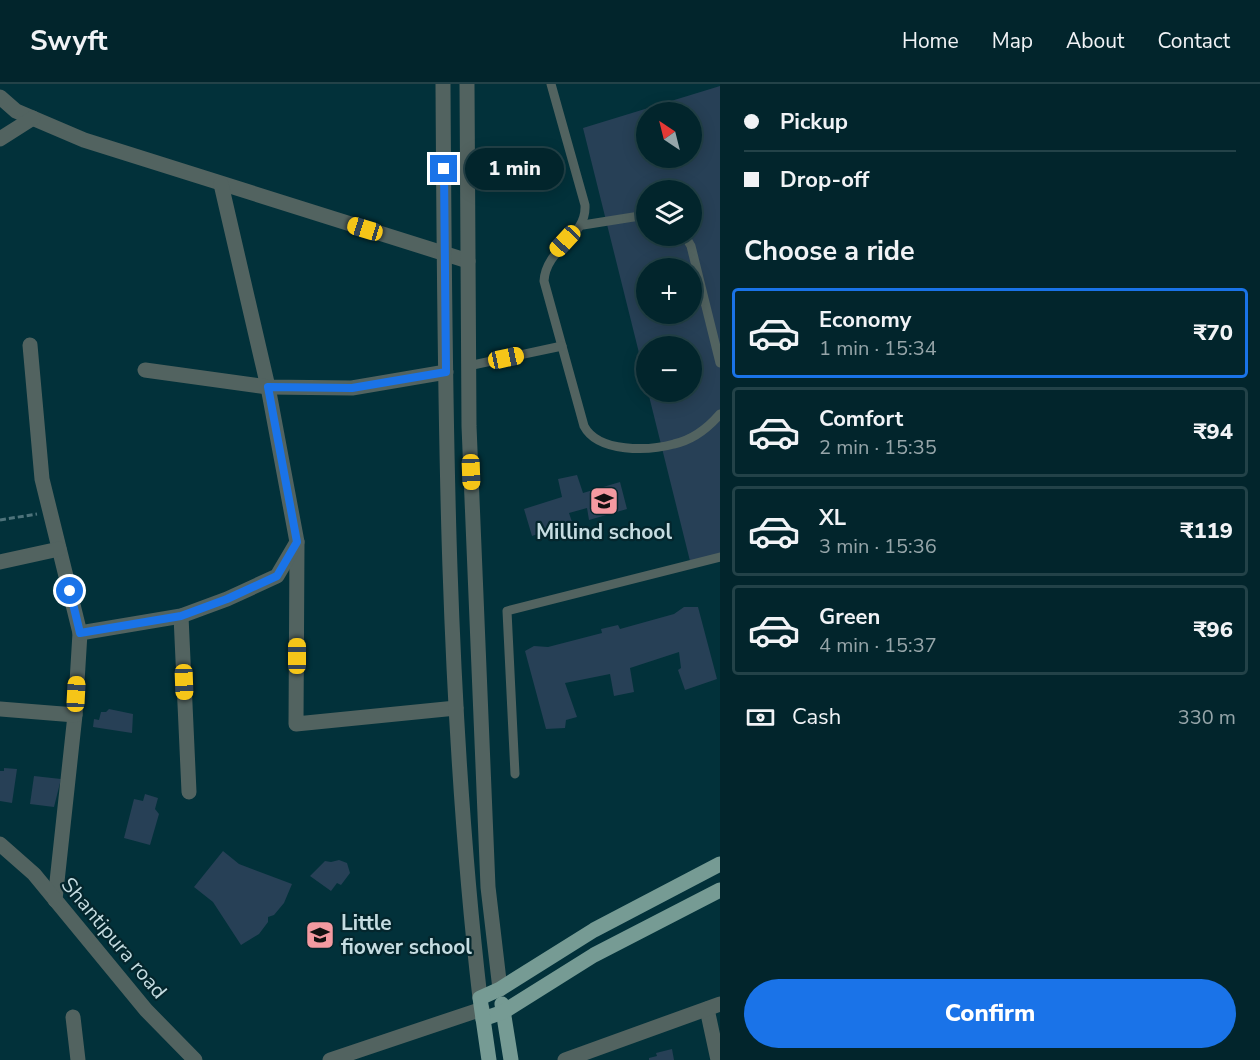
<!DOCTYPE html>
<html lang="en">
<head>
<meta charset="utf-8">
<style>
  :root { --surface:#02252c; --page:#103138; --text:#f1f3f6; --muted:#96a5a9; --line:#234248; --accent:#1a73e8 }
  body { margin:0; font-family:"Nunito Sans",sans-serif; background:var(--page); color:var(--text); height:100vh; display:flex; flex-direction:column; font-size:22px; white-space:nowrap }
  * { box-sizing:border-box; margin:0 }
  p { font-size:20px; color:var(--muted) }
  .icon { flex:none; width:33px; height:33px; fill:none; stroke:currentColor; stroke-width:2; stroke-linecap:round; stroke-linejoin:round }
  .map { position:relative; flex:1; overflow:hidden }
  .details { display:flex; flex-direction:column; background:var(--surface); width:540px }
  .details>* { flex:none }
  .guide { display:grid; align-content:center; height:132px; padding:0 24px; background:var(--surface) }
  .needle { width:39px; rotate:325deg }
  .controls { position:absolute; left:636px; top:18px; display:grid; gap:12px }
  .controls a { display:grid; place-items:center; width:66px; height:66px; border-radius:50%; background:var(--surface); box-shadow:0 3px 15px #0003,0 0 0 2px var(--line); font-size:30px }
  .end { position:absolute; width:27px; height:27px; margin:-14px; border:8px solid #1a73e8; background:#fff; box-shadow:0 0 0 3px #fff }
  .from { border-radius:50% }
  .bubble { position:absolute; height:42px; border-radius:21px; background:var(--surface); box-shadow:0 3px 15px #0003,0 0 0 2px var(--line); font-size:20px; font-weight:800; line-height:42px; text-align:center }
  .car { position:absolute; width:18px; height:36px; margin:-18px -9px; border-radius:8px; box-shadow:0 0 4px 2px #0007; background:linear-gradient(#f5c518 24%,#345 0 40%,#f5c518 0 76%,#345 0 86%,#f5c518 0) }
  .guide b { display:flex; align-items:center; gap:21px; height:57px; font-size:22px }
  .guide b+b { border-top:2px solid var(--line) }
  .guide i { width:15px; height:15px; background:var(--text) }
  ul { padding:0; list-style:none }
  li { display:flex; align-items:center; gap:18px; height:90px; margin:0 12px 9px; padding:0 12px; border:3px solid var(--line); border-radius:6px }
  li div { flex:1 }
  li b { display:block; font-size:22px }
  li em { font-style:normal; font-weight:800 }
  li.current { border-color:var(--accent) }
  li>.icon { width:54px; height:54px; stroke-width:1.5 }
  h2 { padding:0 24px; font-size:27px; line-height:72px }
  .pay { display:flex; align-items:center; gap:15px; height:66px; padding:0 24px; font-size:22px }
  .pay p { margin-inline-start:auto }
  .primary-button { display:flex; gap:12px; margin-top:auto; padding:12px 24px }
  .primary-button a { flex:1; height:69px; border-radius:36px; background:var(--accent); color:#fff; font-size:24px; font-weight:800; line-height:69px; text-align:center }
  header { display:flex; align-items:center; gap:36px; box-sizing:border-box; height:84px; padding:0 30px; background:var(--surface); border-bottom:2px solid var(--line) }
  header strong { font-size:28px }
  nav { display:flex; gap:33px; margin-inline-start:auto; font-size:21px }
  main { display:flex; flex:1; min-height:0 }
  .map>svg:first-child { display:block }
  .building { fill:#274056; fill-rule:evenodd }
  .lines { fill:none; stroke-linecap:round; stroke-linejoin:round }
  .path { stroke:#4e737b; stroke-width:3; stroke-dasharray:6 3; stroke-linecap:butt }
  .service { stroke:#526360; stroke-width:9 }
  .minor { stroke:#526360; stroke-width:15 }
  .tertiary { stroke:#526360; stroke-width:15 }
  .primary { stroke:#769b94; stroke-width:15 }
  .route { stroke:#1a73e8; stroke-width:8 }
  .labels { text-anchor:middle; dominant-baseline:central; stroke-width:4.5; stroke-linejoin:round; paint-order:stroke }
  .poi-label { font-size:21px; font-weight:bold; fill:#c5dce1; stroke:#04262d }
  .street-label { font-size:21px; fill:#c5dce1; stroke:#04262d }
</style>
</head>
<body>
<header>
<strong>Swyft</strong>
<nav><a>Home</a><a>Map</a><a>About</a><a>Contact</a></nav>
</header>
<main>
<div class="map">
<svg width="720" height="976" viewBox="0 0 720 976">
  <rect width="100%" height="100%" fill="#02313a"/>
  <!-- building -->
  <g class="building">
    <path d="M 720,2 L 720,470 L 691,481 L 648,308 L 692,308 L 692,262 L 646,262 L 646,297 L 583,44 ZM 646,28 L 692,28 L 692,74 L 646,74 ZM 646,106 L 692,106 L 692,152 L 646,152 ZM 646,184 L 692,184 L 692,230 L 646,230 Z"/>
    <path d="M 577,391 L 583,409 L 620,398 L 627,425 L 589,436 L 587,424 L 569,429 L 572,438 L 532,452 L 524,425 L 562,413 L 558,395 Z"/>
    <path d="M 684,523 L 698,523 L 717,595 L 685,606 L 678,586 L 681,584 L 679,568 L 630,584 L 634,608 L 614,612 L 610,590 L 565,599 L 577,633 L 566,636 L 565,644 L 546,645 L 525,567 L 534,562 L 548,563 L 602,549 L 601,545 L 618,541 L 620,545 L 674,530 Z"/>
    <path d="M 109,625 L 133,630 L 132,649 L 93,643 L 94,635 L 99,636 L 101,628 L 106,628 Z"/>
    <path d="M 4,684 L 17,685 L 12,719 L 0,717 L 0,687 L 4,687 Z"/>
    <path d="M 34,692 L 61,695 L 54,723 L 30,720 Z"/>
    <path d="M 145,710 L 158,714 L 155,725 L 159,730 L 150,761 L 124,754 L 134,715 L 143,717 Z"/>
    <path d="M 223,767 L 239,780 L 292,800 L 284,819 L 274,831 L 268,833 L 268,838 L 259,850 L 241,861 L 213,818 L 194,803 Z"/>
    <path d="M 339,776 L 347,779 L 350,789 L 341,801 L 337,799 L 331,807 L 310,792 L 325,777 L 331,778 Z"/>
    <path d="M 672,965 L 674,976 L 649,976 L 649,974 L 657,972 L 656,969 Z"/>
  </g>
  <g class="lines">
    <!-- path -->
    <path class="path" d="M 0,436 L 37,430"/>
    <!-- service -->
    <g class="service">
      <path d="M 551,0 L 585,121 C 587,154 546,163 544,197 L 584,342 C 598,369 649,367 674,360 C 692,356 708,344 720,330"/>
      <path d="M 583,141 L 646,131"/>
      <path d="M 685,152 L 691,162 L 720,279"/>
      <path d="M 468,282 L 562,262"/>
      <path d="M 515,690 L 507,527 L 720,473"/>
    </g>
    <!-- minor -->
    <g class="minor">
      <path d="M 0,13 L 16,27 L 84,56 L 468,177"/>
      <path d="M 0,55 L 33,34"/>
      <path d="M 221,100 L 268,303 L 297,458 L 296,640 L 456,624"/>
      <path d="M 30,261 L 42,395 L 80,549 L 75,631 L 55,816"/>
      <path d="M 145,286 L 268,303 L 352,304 L 446,288"/>
      <path d="M 0,478 L 59,465"/>
      <path d="M 181,532 L 189,708"/>
      <path d="M 80,549 L 181,532 L 227,515 L 277,492 L 297,458"/>
      <path d="M 0,625 L 75,631"/>
      <path d="M 707,925 L 718,976"/>
      <path d="M 73,933 L 78,976"/>
      <path d="M 565,976 L 720,920"/>
    </g>
    <!-- tertiary -->
    <g class="tertiary">
      <path d="M 443,0 C 445,304 445,611 480,914"/>
      <path d="M 467,0 L 469,342 L 488,803 L 500,905"/>
      <path d="M 0,760 L 34,790 L 146,926 L 195,976"/>
      <path d="M 330,976 L 482,925"/>
    </g>
    <!-- primary -->
    <g class="primary">
      <path d="M 502,920 L 511,976"/>
      <path d="M 483,935 L 503,928 L 594,871 L 720,806"/>
      <path d="M 489,976 L 480,914 L 500,905 L 594,846 L 720,780"/>
    </g>
  </g>
  <g class="lines">
    <!-- route -->
    <path class="route" d="M 70,507 L 80,549 L 181,532 L 227,515 L 277,492 L 297,458 L 268,303 L 352,304 L 446,288 L 444,85"/>
  </g>
  <!-- icons -->
  <defs>
    <g id="university-square" transform="scale(1.5)"><rect x="-9" y="-9" width="18" height="18" rx="4" fill="#f49aa1" stroke="#04262d"/><path d="M0-5L7-2L0 1L-7-2ZM-4 1L0 2.5L4 1V4Q0 6-4 4Z" fill="#111"/></g>
    <g id="school-square" transform="scale(1.5)"><rect x="-9" y="-9" width="18" height="18" rx="4" fill="#f49aa1" stroke="#04262d"/><path d="M0-5L7-2L0 1L-7-2ZM-4 1L0 2.5L4 1V4Q0 6-4 4Z" fill="#111"/></g>
  </defs>
  <g fill-rule="evenodd">
    <use href="#university-square" x="604" y="417"/>
    <use href="#school-square" x="320" y="851"/>
  </g>
  <g class="labels">
    <!-- poi labels -->
    <g class="poi-label">
      <text x="604" y="448">Millind school</text>
      <text x="341" y="839" text-anchor="start">Little<tspan x="341" dy="24">fiower school</tspan></text>
    </g>
    <!-- street labels -->
    <g class="street-label">
      <text transform="translate(114 854) rotate(50)">Shantipura road</text>
    </g>
  </g>
</svg>
<div class="controls">
<a><svg class="needle" viewBox="-14 -14 28 28"><path d="M0-13l5 13h-10z" fill="#e53935"/><path d="M0 13l5-13h-10z" fill="#96a5a9"/></svg></a>
<a><svg class="icon" aria-label="layers" viewBox="0 0 24 24"><path d="M12 4l9 5-9 5-9-5zM3 14l9 5 9-5"/></svg></a>
<a>+</a>
<a>−</a>
</div>
<i class="end from" style="left:70px;top:507px"></i>
<i class="end" style="left:444px;top:85px"></i>
<div class="bubble" style="left:465px;top:64px;width:99px">1 min</div>
<i class="car" style="left:365px;top:145px;rotate:287deg"></i>
<i class="car" style="left:565px;top:157px;rotate:223deg"></i>
<i class="car" style="left:506px;top:274px;rotate:78deg"></i>
<i class="car" style="left:471px;top:388px;rotate:178deg"></i>
<i class="car" style="left:297px;top:572px;rotate:0deg"></i>
<i class="car" style="left:184px;top:598px;rotate:178deg"></i>
<i class="car" style="left:76px;top:610px;rotate:3deg"></i>
</div>
<section class="details">
<div class="guide">
<b><i class="from"></i>Pickup</b>
<b><i></i>Drop-off</b>
</div>
<h2>Choose a ride</h2>
<ul>
<li class="current"><svg class="icon" aria-label="car" viewBox="0 0 24 24"><path d="M5 17H2v-5l4-1 3-4h7l3 4 3 1v5h-3M9 17h6M6 11h13"/><circle cx="7" cy="17" r="2"/><circle cx="17" cy="17" r="2"/></svg><div><b>Economy</b><p>1 min · 15:34</p></div><em>₹70</em></li>
<li><svg class="icon" aria-label="car" viewBox="0 0 24 24"><path d="M5 17H2v-5l4-1 3-4h7l3 4 3 1v5h-3M9 17h6M6 11h13"/><circle cx="7" cy="17" r="2"/><circle cx="17" cy="17" r="2"/></svg><div><b>Comfort</b><p>2 min · 15:35</p></div><em>₹94</em></li>
<li><svg class="icon" aria-label="car" viewBox="0 0 24 24"><path d="M5 17H2v-5l4-1 3-4h7l3 4 3 1v5h-3M9 17h6M6 11h13"/><circle cx="7" cy="17" r="2"/><circle cx="17" cy="17" r="2"/></svg><div><b>XL</b><p>3 min · 15:36</p></div><em>₹119</em></li>
<li><svg class="icon" aria-label="car" viewBox="0 0 24 24"><path d="M5 17H2v-5l4-1 3-4h7l3 4 3 1v5h-3M9 17h6M6 11h13"/><circle cx="7" cy="17" r="2"/><circle cx="17" cy="17" r="2"/></svg><div><b>Green</b><p>4 min · 15:37</p></div><em>₹96</em></li>
</ul>
<div class="pay"><svg class="icon" aria-label="cash" viewBox="0 0 24 24"><path d="M3 7h18v10H3z"/><circle cx="12" cy="12" r="2"/></svg>Cash<p>330 m</p></div>
<div class="primary-button"><a>Confirm</a></div>
</section>
</main>
</body>
</html>
